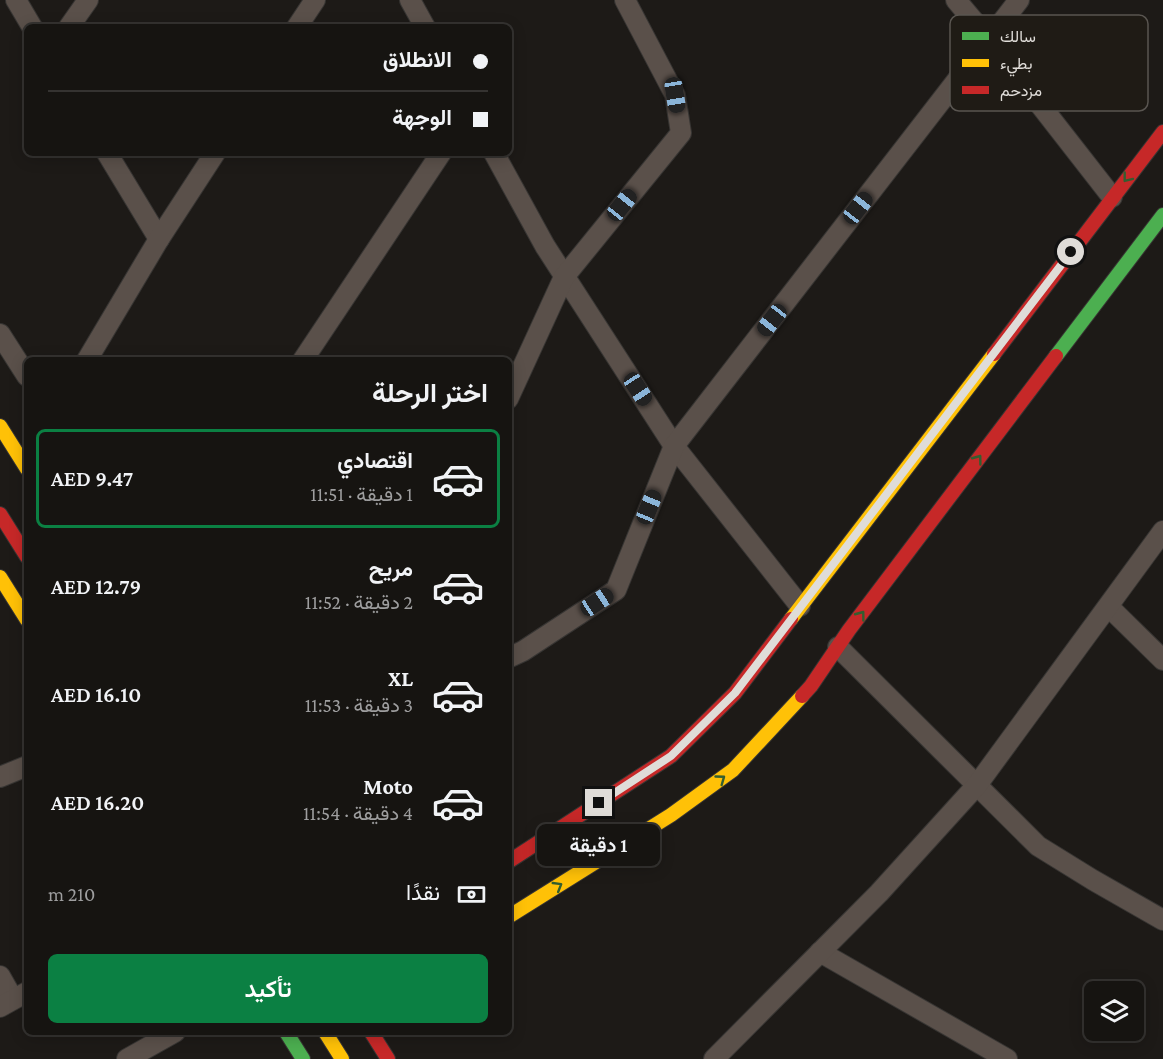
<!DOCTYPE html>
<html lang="ar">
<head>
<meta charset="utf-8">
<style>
  :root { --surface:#161411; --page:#1f1d1a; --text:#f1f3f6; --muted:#9e9e9f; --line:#353331; --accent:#0b8043 }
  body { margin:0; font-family:"Crimson Pro",Vazirmatn,serif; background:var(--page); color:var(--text); direction:rtl; height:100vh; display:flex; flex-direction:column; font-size:22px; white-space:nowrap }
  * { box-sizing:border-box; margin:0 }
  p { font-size:20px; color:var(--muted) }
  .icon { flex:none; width:33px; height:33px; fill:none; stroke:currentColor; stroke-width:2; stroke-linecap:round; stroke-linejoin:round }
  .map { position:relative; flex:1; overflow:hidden; direction:ltr }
  .side { position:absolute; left:24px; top:357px; width:488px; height:678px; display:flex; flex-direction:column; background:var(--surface); border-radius:9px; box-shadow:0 3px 15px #0003,0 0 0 2px var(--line); direction:rtl }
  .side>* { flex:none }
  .top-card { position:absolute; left:24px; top:24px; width:488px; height:132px; border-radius:9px; box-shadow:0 3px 15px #0003,0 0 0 2px var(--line); direction:rtl; display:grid; align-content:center; height:132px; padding:0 24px; background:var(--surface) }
  .fabs { position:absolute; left:1084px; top:981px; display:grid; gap:12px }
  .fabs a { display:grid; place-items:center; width:60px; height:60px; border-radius:9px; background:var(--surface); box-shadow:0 3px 15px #0003,0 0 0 2px var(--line); font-size:30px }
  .end { position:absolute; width:27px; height:27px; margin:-14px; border:8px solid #dfdcd8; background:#111; box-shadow:0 0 0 3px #111 }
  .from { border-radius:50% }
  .bubble { position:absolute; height:42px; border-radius:9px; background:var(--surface); box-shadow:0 3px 15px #0003,0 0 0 2px var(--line); font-size:20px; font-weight:600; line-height:42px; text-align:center; direction:rtl }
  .car { position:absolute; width:18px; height:36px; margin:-18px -9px; border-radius:8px; box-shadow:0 0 4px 2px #0007; background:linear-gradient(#222 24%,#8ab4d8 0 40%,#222 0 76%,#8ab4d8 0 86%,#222 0) }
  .top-card b { display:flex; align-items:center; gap:21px; height:57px; font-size:22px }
  .top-card b+b { border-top:2px solid var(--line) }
  .top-card i { width:15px; height:15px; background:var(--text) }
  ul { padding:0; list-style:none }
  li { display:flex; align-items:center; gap:18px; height:99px; margin:0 12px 9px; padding:0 12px; border:3px solid transparent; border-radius:9px }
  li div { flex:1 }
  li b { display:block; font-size:22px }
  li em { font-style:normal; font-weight:600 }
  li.active { border-color:var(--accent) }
  li>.icon { width:54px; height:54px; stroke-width:1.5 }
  h2 { padding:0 24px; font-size:27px; line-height:72px }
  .pay { display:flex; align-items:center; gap:15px; height:66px; padding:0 24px; font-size:22px }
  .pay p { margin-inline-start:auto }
  .primary-button { display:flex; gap:12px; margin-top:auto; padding:12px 24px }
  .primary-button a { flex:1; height:69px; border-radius:9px; background:var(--accent); color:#fff; font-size:24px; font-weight:600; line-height:69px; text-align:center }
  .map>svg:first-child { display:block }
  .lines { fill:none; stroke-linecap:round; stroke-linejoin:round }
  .street-casing { stroke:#373533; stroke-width:22 }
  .fast-casing { stroke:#373533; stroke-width:16 }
  .slow-casing { stroke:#373533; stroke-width:16 }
  .jam-casing { stroke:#373533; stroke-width:16 }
  .street { stroke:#5a504a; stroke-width:20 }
  .fast { stroke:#4caf50; stroke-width:14 }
  .slow { stroke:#ffc107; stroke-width:14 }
  .jam { stroke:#c62828; stroke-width:14 }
  .oneway { stroke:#335e30 }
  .route { stroke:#dfdcd8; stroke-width:8 }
  .key { fill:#1f1b15; stroke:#595550; stroke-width:1.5 }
  .key-label { font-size:16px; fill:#dfdcd8 }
</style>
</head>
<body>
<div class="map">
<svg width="1163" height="1059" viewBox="0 0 1163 1059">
  <rect width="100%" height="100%" fill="#1d1a17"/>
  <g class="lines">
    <!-- street casing -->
    <g class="street-casing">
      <g id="street">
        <path d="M 16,0 L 32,27"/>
        <path d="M 410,0 L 425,27"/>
        <path d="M 956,0 L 988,38 L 1112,197"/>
        <path d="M 69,27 L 88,0"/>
        <path d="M 297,27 L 315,0"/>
        <path d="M 107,153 L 159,239"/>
        <path d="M 494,153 L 545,246 L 674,446 L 800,606"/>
        <path d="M 0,334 L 27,376"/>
        <path d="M 87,360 L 159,239 L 215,153"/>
        <path d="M 303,360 L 441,153"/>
        <path d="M 508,399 L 564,277 L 681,133 L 675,95 L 625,0"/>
        <path d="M 1109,607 L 1163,660"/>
        <path d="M 838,647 L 1038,846 L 1093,880 L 1163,920"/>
        <path d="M 508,658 L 523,651 L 616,590 L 674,446 L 1019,0"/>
        <path d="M 0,777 L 27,766"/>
        <path d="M 820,952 L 1007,1059"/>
        <path d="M 0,976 L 13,999"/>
        <path d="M 0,1007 L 27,992"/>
        <path d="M 127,1059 L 175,1032"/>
        <path d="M 714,1059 L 879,893 L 977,785 L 1163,531"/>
      </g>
    </g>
    <!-- fast casing -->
    <g class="fast-casing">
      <g id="fast">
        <path d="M 1056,356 L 1163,215"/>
        <path d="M 286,1032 L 303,1059"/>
      </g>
    </g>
    <!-- slow casing -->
    <g class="slow-casing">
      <g id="slow">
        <path d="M 0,426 L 27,469"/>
        <path d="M 0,577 L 27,620"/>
        <path d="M 791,619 L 994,354"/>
        <path d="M 508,917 L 671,815 L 733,770 L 802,696"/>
        <path d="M 325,1032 L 342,1059"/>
      </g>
    </g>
    <!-- jam casing -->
    <g class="jam-casing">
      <g id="jam">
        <path d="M 994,354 L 1163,132"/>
        <path d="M 0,514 L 27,557"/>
        <path d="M 802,696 L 811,686 L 849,630 L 1056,356"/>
        <path d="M 508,862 L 671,756 L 735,693 L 791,619"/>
        <path d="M 371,1032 L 388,1059"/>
      </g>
    </g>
    <!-- street -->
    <use href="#street" class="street"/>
    <!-- fast -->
    <use href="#fast" class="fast"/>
    <!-- slow -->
    <use href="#slow" class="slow"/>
    <!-- jam -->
    <use href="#jam" class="jam"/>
  </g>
  <!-- one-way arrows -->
  <defs><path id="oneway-chevron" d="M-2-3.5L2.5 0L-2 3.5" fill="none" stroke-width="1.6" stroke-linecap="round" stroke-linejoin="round" transform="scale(1.5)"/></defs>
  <g class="oneway">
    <use href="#oneway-chevron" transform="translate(1127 178) rotate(128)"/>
    <use href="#oneway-chevron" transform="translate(978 459) rotate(-53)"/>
    <use href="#oneway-chevron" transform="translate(861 615) rotate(-53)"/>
    <use href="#oneway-chevron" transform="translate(721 779) rotate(-36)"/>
    <use href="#oneway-chevron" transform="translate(558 886) rotate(-31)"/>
  </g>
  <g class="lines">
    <!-- route -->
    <path class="route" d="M 599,803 L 671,756 L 735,693 L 1071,252"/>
  </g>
  <!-- legend -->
  <rect x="950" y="15" width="198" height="96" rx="9" class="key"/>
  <rect x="962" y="32" width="27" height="8" fill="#4caf50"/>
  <rect x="962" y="59" width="27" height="8" fill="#ffc107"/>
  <rect x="962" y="86" width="27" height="8" fill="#c62828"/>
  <g class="key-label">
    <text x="1000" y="42">سالك</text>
    <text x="1000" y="69">بطيء</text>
    <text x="1000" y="96">مزدحم</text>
  </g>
</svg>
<div class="fabs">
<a><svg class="icon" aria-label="layers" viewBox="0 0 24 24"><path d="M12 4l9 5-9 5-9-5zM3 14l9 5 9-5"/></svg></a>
</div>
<i class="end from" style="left:1071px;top:252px"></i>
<i class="end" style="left:599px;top:803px"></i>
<div class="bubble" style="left:537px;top:824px;width:123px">1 دقيقة</div>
<i class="car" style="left:675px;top:95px;rotate:171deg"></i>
<i class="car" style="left:622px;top:205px;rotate:39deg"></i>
<i class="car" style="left:858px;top:208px;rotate:38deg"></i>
<i class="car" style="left:772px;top:320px;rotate:218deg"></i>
<i class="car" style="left:638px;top:389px;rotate:147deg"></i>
<i class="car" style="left:649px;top:507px;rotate:22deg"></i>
<i class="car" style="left:597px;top:602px;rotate:57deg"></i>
<div class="top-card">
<b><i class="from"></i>الانطلاق</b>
<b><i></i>الوجهة</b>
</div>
<section class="side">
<h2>اختر الرحلة</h2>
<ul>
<li class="active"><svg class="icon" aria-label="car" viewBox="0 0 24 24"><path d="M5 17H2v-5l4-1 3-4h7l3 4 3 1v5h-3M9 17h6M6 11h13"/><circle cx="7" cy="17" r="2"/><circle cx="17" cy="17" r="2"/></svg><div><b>اقتصادي</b><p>1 دقيقة · 11:51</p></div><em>AED 9.47</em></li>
<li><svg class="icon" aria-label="car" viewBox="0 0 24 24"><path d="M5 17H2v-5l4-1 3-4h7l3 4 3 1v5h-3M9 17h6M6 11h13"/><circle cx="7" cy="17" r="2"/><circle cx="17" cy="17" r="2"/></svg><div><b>مريح</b><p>2 دقيقة · 11:52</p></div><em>AED 12.79</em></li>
<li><svg class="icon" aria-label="car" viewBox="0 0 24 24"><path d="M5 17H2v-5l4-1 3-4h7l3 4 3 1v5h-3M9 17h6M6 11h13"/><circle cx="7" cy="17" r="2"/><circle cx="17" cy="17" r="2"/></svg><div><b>XL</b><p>3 دقيقة · 11:53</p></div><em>AED 16.10</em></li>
<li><svg class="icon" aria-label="car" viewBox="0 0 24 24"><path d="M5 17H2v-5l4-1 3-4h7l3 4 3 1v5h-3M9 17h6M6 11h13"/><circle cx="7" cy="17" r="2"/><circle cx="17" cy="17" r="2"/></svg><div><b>Moto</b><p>4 دقيقة · 11:54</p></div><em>AED 16.20</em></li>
</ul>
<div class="pay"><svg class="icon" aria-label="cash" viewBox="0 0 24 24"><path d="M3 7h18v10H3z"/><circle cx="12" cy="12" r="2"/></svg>نقدًا<p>210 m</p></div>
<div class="primary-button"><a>تأكيد</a></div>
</section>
</div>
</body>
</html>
